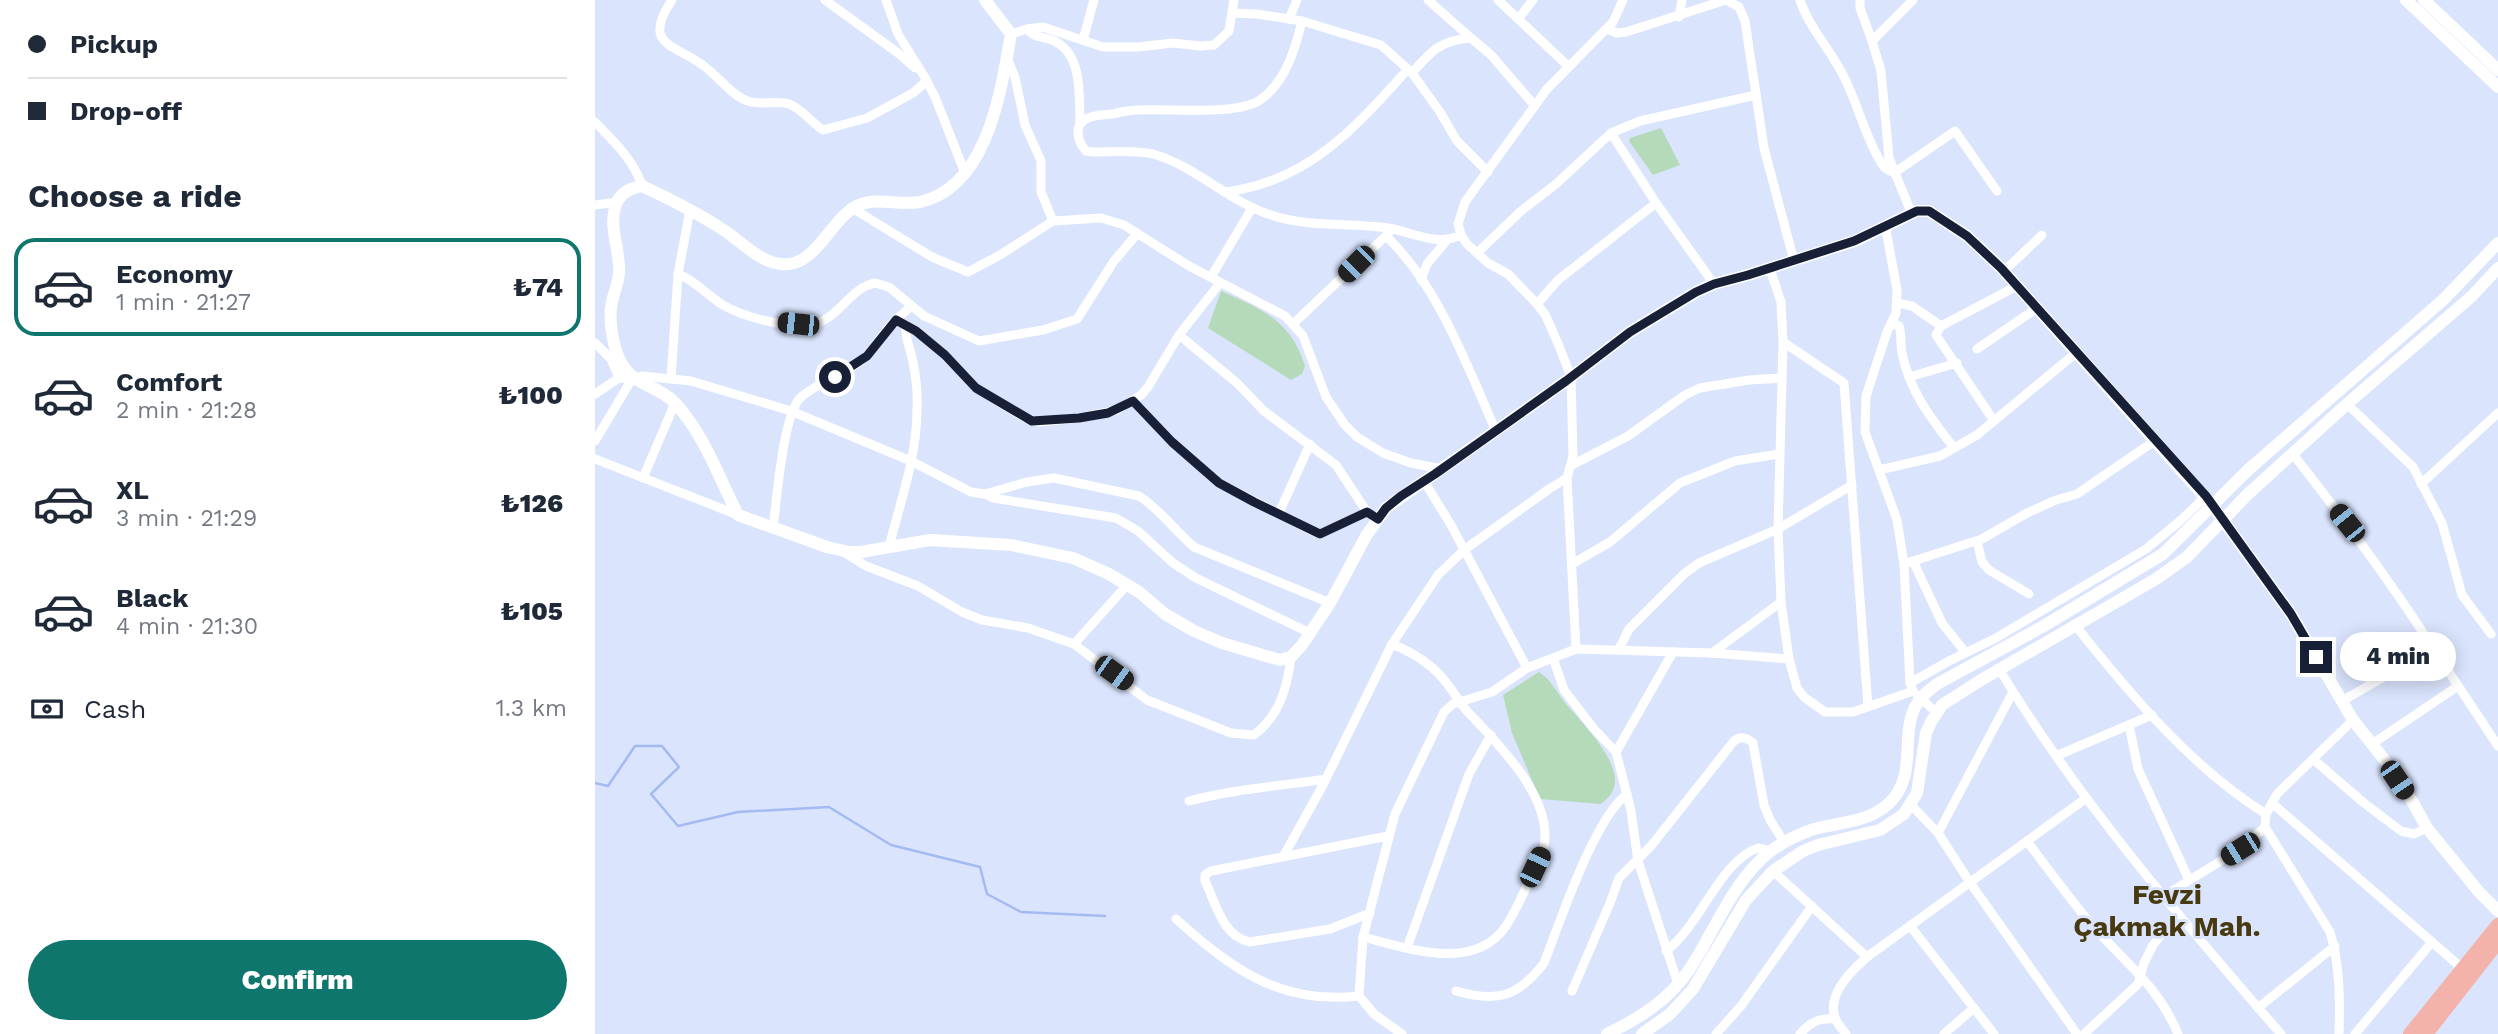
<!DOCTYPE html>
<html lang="en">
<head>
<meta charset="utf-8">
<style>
  :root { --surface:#fff; --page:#f6f6f7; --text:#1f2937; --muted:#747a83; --line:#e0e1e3; --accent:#0f766e }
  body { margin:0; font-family:"Work Sans",sans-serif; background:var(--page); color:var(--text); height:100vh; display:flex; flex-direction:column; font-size:26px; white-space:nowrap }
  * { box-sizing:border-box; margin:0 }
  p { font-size:23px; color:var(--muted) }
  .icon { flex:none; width:38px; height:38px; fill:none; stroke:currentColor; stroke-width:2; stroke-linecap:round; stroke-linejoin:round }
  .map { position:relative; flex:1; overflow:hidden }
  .side { display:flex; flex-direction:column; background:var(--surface); width:595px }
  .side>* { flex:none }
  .hud { display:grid; align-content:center; height:154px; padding:0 28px; background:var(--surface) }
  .end { position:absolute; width:32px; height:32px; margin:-16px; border:9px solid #182037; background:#fff; box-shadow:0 0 0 4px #fff }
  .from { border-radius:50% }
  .bubble { position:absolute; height:49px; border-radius:24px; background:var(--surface); box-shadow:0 4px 18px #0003; font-size:23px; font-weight:800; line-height:49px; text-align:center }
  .car { position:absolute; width:21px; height:42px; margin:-21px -10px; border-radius:9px; box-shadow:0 0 5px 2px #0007; background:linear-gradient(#222 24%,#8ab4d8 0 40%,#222 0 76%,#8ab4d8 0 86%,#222 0) }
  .hud b { display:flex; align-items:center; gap:24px; height:66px; font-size:26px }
  .hud b+b { border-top:2px solid var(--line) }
  .hud i { width:18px; height:18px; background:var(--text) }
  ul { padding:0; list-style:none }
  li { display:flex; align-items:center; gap:21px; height:98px; margin:0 14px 10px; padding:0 14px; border:4px solid transparent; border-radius:21px }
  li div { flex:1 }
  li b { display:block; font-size:26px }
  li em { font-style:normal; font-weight:800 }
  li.current { border-color:var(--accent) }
  li>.icon { width:63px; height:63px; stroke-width:1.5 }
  h2 { padding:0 28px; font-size:32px; line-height:84px }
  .pay { display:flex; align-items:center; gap:18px; height:77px; padding:0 28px; font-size:26px }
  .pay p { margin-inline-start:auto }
  .primary-button { display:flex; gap:14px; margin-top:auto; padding:14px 28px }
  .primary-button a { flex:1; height:80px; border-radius:42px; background:var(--accent); color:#fff; font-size:28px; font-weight:800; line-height:80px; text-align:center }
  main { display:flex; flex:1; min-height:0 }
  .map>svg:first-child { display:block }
  .park { fill:#b4dab9 }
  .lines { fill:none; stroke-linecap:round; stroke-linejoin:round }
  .stream { stroke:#a5baf2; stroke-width:2.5 }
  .street { stroke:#fff; stroke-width:9 }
  .secondary { stroke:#fff; stroke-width:12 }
  .primary { stroke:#f3b3ab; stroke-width:14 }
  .route { stroke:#182037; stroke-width:9 }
  .labels { text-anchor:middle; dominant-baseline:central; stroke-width:6; stroke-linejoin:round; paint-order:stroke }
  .district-label { font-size:28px; font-weight:bold; fill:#473910; stroke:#dae4fd }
</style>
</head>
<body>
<main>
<section class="side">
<div class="hud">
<b><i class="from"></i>Pickup</b>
<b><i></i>Drop-off</b>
</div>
<h2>Choose a ride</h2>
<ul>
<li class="current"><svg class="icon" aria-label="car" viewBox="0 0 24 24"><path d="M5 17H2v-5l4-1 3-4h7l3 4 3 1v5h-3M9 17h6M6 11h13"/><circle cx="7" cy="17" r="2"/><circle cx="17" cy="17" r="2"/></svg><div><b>Economy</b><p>1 min · 21:27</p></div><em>₺74</em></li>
<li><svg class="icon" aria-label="car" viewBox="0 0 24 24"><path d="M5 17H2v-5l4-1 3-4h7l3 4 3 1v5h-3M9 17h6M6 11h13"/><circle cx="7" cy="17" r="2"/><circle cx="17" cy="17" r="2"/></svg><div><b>Comfort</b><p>2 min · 21:28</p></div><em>₺100</em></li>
<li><svg class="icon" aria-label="car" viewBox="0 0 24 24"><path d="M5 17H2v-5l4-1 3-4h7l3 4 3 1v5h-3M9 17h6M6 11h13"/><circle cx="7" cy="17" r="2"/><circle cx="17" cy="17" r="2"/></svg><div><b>XL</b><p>3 min · 21:29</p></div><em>₺126</em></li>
<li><svg class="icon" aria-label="car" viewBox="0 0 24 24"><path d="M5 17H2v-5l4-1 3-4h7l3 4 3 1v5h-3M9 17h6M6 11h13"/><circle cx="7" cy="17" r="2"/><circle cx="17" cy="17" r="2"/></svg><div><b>Black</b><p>4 min · 21:30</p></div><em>₺105</em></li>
</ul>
<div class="pay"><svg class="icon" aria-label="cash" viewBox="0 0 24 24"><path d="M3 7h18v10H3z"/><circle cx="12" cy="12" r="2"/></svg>Cash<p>1.3 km</p></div>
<div class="primary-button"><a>Confirm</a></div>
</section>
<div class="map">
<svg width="1903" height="1034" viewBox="0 0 1903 1034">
  <rect width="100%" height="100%" fill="#dae4fd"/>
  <!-- park -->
  <g class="park">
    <path d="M 1066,128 L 1085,165 L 1058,175 L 1034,141 L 1035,138 Z"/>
    <path d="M 626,291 C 666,309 696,320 710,366 L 707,374 L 696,380 L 613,328 Z"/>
    <path d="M 944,672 C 957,680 962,694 972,705 C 987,723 1032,767 1017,792 C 1015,797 1010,800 1006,804 L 945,799 L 917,733 L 908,695 Z"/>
  </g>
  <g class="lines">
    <!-- stream -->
    <path class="stream" d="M 0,783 L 13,786 L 40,746 L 67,746 L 84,767 L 56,794 L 83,826 L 143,812 L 234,807 L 296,845 L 385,867 L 392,894 L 426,912 L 510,916"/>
    <!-- street -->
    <g class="street">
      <path d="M 77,0 C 46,46 80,44 109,66 C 124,77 137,97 156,102 C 168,105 182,100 194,104 C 206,108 217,123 228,130 L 272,118 L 318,93 L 332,81 L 303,34 L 291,0"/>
      <path d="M 230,0 L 303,53 L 320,68"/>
      <path d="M 833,0 L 876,38"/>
      <path d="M 903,0 L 973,66"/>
      <path d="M 1205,0 C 1214,28 1236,50 1249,77 C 1262,102 1274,148 1290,168 L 1299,173 L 1360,131 L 1402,191"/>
      <path d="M 1265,0 L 1265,8 L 1277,41"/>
      <path d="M 638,13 L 662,14 L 707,21 L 786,45 L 817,73 L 845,112 L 862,141 L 893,172"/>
      <path d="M 1084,17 L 1087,0"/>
      <path d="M 694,19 L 702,0"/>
      <path d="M 923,19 L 938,0"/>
      <path d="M 707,21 C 700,50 690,83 665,100 C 641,116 574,108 543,110 C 535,110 526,112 517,114 C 509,115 498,115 491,119 C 478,126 483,142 491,151 L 499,152 C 518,152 540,150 558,154 C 601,166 634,202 676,215 C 715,228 754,222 793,228 C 818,232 841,247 866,235"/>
      <path d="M 432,29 C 439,39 451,36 461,42 C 488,56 484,98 485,124"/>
      <path d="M 1012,29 L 1022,33 L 1031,32 L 1131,0 L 1144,7 L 1150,21 L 1169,148 L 1199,261"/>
      <path d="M 416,34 L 432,29 L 448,27 L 508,47 L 544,47 L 577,43 L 606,46 L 619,45 L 634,31 L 639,0"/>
      <path d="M 488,40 L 499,0"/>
      <path d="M 412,58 L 420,77 L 430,125 L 446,161 L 446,192 L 458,221"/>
      <path d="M 817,73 C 836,51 846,40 876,38 L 896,55 L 940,106"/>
      <path d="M 330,78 L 340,97 L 370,173"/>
      <path d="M 0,122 C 19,142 39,160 47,186"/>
      <path d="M 1016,133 L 1061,203 L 1119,284"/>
      <path d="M 630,192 C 713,182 760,128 813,69"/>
      <path d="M 0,205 L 22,202"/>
      <path d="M 257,208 L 337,257 L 373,272 L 405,255 L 458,221 L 506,218 L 529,225 L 594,266 L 690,316 L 708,336 L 731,397 L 750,425 L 762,437 L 788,453 L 816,463 L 847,469"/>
      <path d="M 1316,212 L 1294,158 L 1286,71 L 1277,41 L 1318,0"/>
      <path d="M 792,237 C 844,287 872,366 901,431"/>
      <path d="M 882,253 L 926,211 L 961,184 L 1016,133 L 1045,121 L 1161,95"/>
      <path d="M 1175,269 L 1186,302 L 1188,342 L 1183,529 L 1186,602 L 1194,659 L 1202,688 L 1209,697 L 1230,712 L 1258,712 L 1318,691 L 1315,683 L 1309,564 L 1302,520 L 1270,432 L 1271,396 L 1292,332 L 1301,313 L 1302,290 L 1290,225"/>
      <path d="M 1409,271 L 1447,235"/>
      <path d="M 83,274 C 101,281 112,295 128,305 C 148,317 200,331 223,323 C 245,315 257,287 280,283 L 294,287 L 317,306"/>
      <path d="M 616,277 L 657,208"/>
      <path d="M 826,280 L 832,264 L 852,240"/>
      <path d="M 1302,303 L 1317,306 L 1346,326 L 1422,286"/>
      <path d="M 942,304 L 963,280 L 1061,203"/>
      <path d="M 301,320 L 321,331 L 350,355 L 381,388 L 430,418 L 444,422 L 484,418 L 522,410 L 546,395 L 553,387 L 584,335 L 625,283"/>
      <path d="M 699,323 L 794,233"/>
      <path d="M 1297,323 L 1304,326 C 1307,335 1305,343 1307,353 C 1315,392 1335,417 1359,448"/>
      <path d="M 1346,326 L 1341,335 L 1399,421"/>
      <path d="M 1188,342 L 1249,383 L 1273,707"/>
      <path d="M 0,343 L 16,359 L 24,378"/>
      <path d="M 1382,349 L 1442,308"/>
      <path d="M 1314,377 L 1362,363"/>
      <path d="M 76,379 L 83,274 L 95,210"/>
      <path d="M 0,394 L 24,378 L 37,379 L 47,376 L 96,381 L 196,411 L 316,461 L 376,492 L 390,494 L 432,482 L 459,478 L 544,496 C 565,509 580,531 599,547 L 735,603"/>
      <path d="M 538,401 L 577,442 L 624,483 L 713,529 L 725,534 L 772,512 L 741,465 L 669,411 L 642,383 L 584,335"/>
      <path d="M 1752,404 L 1818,467 L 1847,523 L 1867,595 L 1896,634"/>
      <path d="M 0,441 L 37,379"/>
      <path d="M 1697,453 C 1746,515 1793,578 1836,645 L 1823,657 L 1747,701"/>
      <path d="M 0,459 L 143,515"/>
      <path d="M 977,465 L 1033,436 L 1090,395 L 1105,388 L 1154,380 L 1187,378"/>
      <path d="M 1284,470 L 1345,456 L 1382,435 L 1482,352"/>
      <path d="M 48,478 L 80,403"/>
      <path d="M 829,481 L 856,525 L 932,668 L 981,649 L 1117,653 L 1194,659"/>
      <path d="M 1826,484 L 1903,413"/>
      <path d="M 390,494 L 398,498 L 521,518 L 543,531 L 578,563 L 601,578 L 715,633"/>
      <path d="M 684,513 L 715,444"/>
      <path d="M 178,527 C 182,500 188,413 206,397 C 224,382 248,375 266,361 C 276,353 282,342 290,332 C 297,322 307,314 317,306 L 329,316 L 384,341 L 448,330 L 482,319 L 519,261 L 542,234"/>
      <path d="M 1382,541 L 1387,562 L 1394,570 L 1434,594"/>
      <path d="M 294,547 C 305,503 322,456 322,410 C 323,394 321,377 318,362 C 316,350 309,337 311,325"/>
      <path d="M 250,553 L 271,566 L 323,586 L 367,612 L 387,620 L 433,628 L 479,644 L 552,700 L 636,733 L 659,735 C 685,715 692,688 696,657"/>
      <path d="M 1318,561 L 1347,623 L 1370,652"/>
      <path d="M 977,564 L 1015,542 L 1085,483 L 1140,461 L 1184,454"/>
      <path d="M 1309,564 L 1387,539 L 1432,513 L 1461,500 L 1482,494 L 1561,440"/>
      <path d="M 1480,625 C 1533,692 1598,769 1671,814"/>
      <path d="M 479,644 L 532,585"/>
      <path d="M 1836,645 L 1903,746"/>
      <path d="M 981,649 L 972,478 L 978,456 L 976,377 L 964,346 L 951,316 L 942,304 L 913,274 L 893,263 L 872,244 L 866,235 L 863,224 L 870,202 L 952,89 L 1018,22 L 1028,0"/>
      <path d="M 1024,649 L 1034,629 L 1089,574 L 1104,563 L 1183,529 L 1257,485"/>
      <path d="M 1117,653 L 1186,602"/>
      <path d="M 958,658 L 969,690 L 999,729 L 1021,752 L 1036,811 L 1043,861 L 1083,984"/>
      <path d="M 1404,669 C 1484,801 1585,918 1686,1034"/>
      <path d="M 1315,683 L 1354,661 L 1401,638 L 1551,549 L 1585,521 L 1611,496"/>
      <path d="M 1322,695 L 1341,712"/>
      <path d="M 1534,725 L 1543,769 L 1594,880"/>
      <path d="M 1777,744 L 1863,686"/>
      <path d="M 1021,752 L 1078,652"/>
      <path d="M 1461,756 L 1557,715"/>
      <path d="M 1718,759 L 1769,803 L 1806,831 L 1819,834 L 1832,828"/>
      <path d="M 594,801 C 639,789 685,786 731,779"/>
      <path d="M 1677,803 L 1868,969"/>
      <path d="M 1316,805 L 1343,833 L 1376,884 L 1482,1034"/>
      <path d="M 1670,827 L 1735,932 C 1745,964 1745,1001 1744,1034"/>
      <path d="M 1343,833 L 1418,692"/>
      <path d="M 1432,841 C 1453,869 1474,898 1497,925 C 1531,964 1562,984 1583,1034"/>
      <path d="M 688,857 L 728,785 L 797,644 L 843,575 L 869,550 L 954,489 L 972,478"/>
      <path d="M 1178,871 L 1272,957"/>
      <path d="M 1569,896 L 1645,849 L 1670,827 L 1671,814 L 1682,794 L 1758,720"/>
      <path d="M 775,913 L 735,929 L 655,942 C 628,937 621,904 610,881 L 610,875 L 616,871 L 793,836"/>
      <path d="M 581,919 C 637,969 685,1005 764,996"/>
      <path d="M 1316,927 L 1399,1034"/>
      <path d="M 768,937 C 812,948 879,973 911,926 C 925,905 938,871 949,847 C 958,797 904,745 872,711 C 865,703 860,694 853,685 C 839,665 819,653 797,644"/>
      <path d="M 812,948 L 874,774 L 896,735"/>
      <path d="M 1071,951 C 1104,927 1126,860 1163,848 L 1176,851"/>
      <path d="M 861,991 C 902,1003 923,997 949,963 C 965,922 999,819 1032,794"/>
      <path d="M 977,991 L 1015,903 L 1024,878 L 1056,846 L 1139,741 C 1145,736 1152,737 1158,743 L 1169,805 L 1175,820 L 1189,842"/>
      <path d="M 1663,1008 L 1740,946"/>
      <path d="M 807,1034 L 779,1014 L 764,996 L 768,937 L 800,814 L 849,712 L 858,704 L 897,692 L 932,668"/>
      <path d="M 1121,1034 L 1146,1006 L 1217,906"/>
      <path d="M 1205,1034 C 1215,1022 1224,1018 1240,1019"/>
      <path d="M 1251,1034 C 1248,1030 1243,1025 1241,1020 C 1230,996 1256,971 1272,957 L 1490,799"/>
      <path d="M 1349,1034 L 1379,1008"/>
      <path d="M 1489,1034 L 1543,984 L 1549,963 L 1558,945 L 1567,934 L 1586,918"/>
      <path d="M 1760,1034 L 1837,942"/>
    </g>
    <!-- secondary -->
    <g class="secondary">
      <path d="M 390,0 L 416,34 C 406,90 393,187 325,202 C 303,206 277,195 258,208 C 234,223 219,269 185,264 C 163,261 146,241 127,229 C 101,212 75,199 47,186 C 35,188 23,194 20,208 C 14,227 25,251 24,271 C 24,283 19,291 17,302 C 13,318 18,350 27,364 C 40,387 64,385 81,404 C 110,436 124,478 143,515 L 232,547 L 254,552 L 266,552 L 335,540 L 416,545 L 478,558 L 514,574 L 544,592 L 570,614 L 599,631 L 627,643 L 685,660 L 696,657 L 707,645 L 735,603 L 771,536 L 791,508 L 971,381 L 1035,332 L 1101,292 L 1119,284 L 1153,275 L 1260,241 L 1322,211 L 1334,211 L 1372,236 L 1406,268 L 1617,505 L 1696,614 L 1758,720 L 1788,758 L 1817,801 L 1832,828 L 1884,892 L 1903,911"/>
      <path d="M 1811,0 L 1903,87"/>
      <path d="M 1829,0 L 1903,70"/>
      <path d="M 1012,1034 C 1043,1019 1072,1001 1092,973 C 1120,933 1136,881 1177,850 C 1190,841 1204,834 1219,829 C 1246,822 1279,822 1298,799 C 1321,772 1306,736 1320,707 C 1325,697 1333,691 1342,684 L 1447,627 L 1568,554 L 1653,470 L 1848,300 L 1903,243"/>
      <path d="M 1047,1034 L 1075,1014 L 1098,989 L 1151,900 L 1178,871 L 1208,851 L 1223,845 L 1285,830 L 1309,814 L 1322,793 L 1331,733 L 1336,722 L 1347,705 L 1386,680 L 1561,579 L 1592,557 L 1652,495 L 1752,404 L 1877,296 L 1903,268"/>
    </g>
    <!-- primary -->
    <g class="primary">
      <path d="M 1815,1034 L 1903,925"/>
      <path d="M 1831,1034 L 1903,942"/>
    </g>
  </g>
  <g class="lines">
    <!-- route -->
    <path class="route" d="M 240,377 L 272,356 L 301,320 L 321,331 L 350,355 L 381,388 L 437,421 L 484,418 L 513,413 L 538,401 L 577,442 L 624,483 L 659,502 L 725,534 L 772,512 L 783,519 L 791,508 L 806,496 L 840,474 L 971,381 L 1035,332 L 1101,292 L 1119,284 L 1153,275 L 1259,241 L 1322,211 L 1334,211 L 1372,236 L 1406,268 L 1611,496 L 1696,614 L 1721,657"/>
  </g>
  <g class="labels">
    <!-- district labels -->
    <g class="district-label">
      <text x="1572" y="894">Fevzi<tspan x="1572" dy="32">Çakmak Mah.</tspan></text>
    </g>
  </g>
</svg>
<i class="end from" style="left:240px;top:377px"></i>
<i class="end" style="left:1721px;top:657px"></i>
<div class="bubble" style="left:1745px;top:632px;width:116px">4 min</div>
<i class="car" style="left:761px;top:264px;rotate:225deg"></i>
<i class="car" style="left:203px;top:324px;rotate:276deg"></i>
<i class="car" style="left:1752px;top:523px;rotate:321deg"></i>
<i class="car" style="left:519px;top:673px;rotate:126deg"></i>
<i class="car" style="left:1802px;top:780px;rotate:146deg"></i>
<i class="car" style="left:1645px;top:849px;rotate:238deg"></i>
<i class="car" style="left:940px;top:867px;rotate:25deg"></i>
</div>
</main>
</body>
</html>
